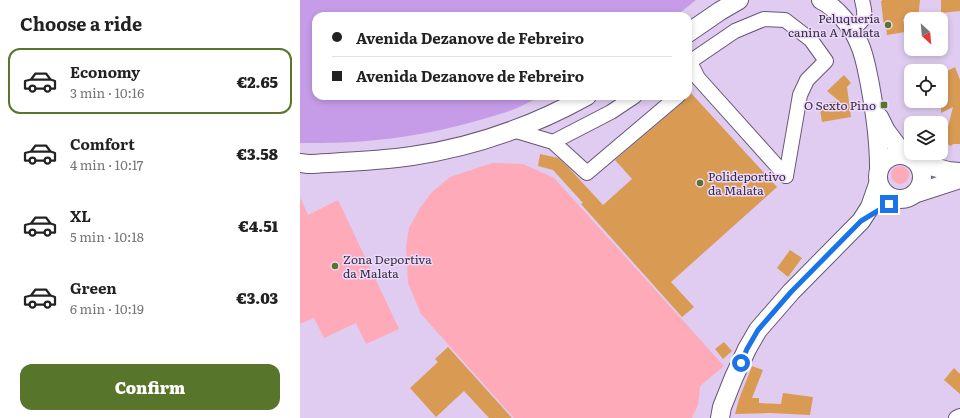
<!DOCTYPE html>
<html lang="en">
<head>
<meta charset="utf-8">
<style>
  :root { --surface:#fff; --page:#f2f2f2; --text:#222; --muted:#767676; --line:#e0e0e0; --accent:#57752b }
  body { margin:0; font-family:Literata,serif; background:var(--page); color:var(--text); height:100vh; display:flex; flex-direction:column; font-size:15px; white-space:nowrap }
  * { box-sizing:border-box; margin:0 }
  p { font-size:13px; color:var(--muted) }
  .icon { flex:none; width:22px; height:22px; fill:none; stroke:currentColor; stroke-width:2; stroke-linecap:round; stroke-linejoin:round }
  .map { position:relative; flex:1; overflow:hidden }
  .side { display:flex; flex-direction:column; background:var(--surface); width:300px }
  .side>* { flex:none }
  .banner { position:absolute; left:12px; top:12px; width:380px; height:88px; border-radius:12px; box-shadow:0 2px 6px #0003; display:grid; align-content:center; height:88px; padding:0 20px; background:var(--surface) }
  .needle { width:26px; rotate:154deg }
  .buttons { position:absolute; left:604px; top:12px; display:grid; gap:8px }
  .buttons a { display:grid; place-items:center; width:44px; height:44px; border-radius:8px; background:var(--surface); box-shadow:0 2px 6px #0003; font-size:20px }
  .end { position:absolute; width:18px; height:18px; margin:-9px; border:5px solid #1a73e8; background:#fff; box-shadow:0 0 0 2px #fff }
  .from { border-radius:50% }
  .banner b { display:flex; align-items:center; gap:14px; height:38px; font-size:15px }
  .banner b+b { border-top:1px solid var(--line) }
  .banner i { width:10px; height:10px; background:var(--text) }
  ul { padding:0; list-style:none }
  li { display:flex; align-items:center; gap:12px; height:66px; margin:0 8px 6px; padding:0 12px; border:2px solid transparent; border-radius:12px }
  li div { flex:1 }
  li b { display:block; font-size:15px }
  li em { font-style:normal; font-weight:800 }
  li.current { border-color:var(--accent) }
  li>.icon { width:36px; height:36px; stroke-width:1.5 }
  h2 { padding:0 20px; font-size:18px; line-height:48px }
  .cta { display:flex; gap:8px; margin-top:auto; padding:8px 20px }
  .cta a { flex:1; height:46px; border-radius:12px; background:var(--accent); color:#fff; font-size:16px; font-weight:800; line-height:46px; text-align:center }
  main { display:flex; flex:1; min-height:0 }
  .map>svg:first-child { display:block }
  .green { fill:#feaab8 }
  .water { fill:#c69ce9 }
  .building { fill:#d99b53 }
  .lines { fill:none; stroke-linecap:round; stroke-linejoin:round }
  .minor-casing { stroke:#665675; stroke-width:16 }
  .major-casing { stroke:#665675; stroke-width:20 }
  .minor { stroke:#fff; stroke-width:14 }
  .major { stroke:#fff; stroke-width:18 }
  .route { stroke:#1a73e8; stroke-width:5 }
  .poi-dot { fill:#57752b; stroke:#ecd9fd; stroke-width:1.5 }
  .labels { text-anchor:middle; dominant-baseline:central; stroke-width:3; stroke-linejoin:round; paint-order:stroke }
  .poi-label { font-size:12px; fill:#352e3b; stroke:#ecd9fd; text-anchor:end }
</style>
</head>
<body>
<main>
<section class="side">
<h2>Choose a ride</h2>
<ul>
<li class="current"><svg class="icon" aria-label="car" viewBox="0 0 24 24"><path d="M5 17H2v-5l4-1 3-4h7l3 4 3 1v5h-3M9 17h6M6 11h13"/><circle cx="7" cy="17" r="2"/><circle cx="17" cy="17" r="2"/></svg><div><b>Economy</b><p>3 min · 10:16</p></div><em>€2.65</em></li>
<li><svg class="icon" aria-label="car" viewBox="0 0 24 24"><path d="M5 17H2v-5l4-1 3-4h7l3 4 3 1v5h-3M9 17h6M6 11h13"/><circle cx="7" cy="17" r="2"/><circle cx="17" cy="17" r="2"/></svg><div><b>Comfort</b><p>4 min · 10:17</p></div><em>€3.58</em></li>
<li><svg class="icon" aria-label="car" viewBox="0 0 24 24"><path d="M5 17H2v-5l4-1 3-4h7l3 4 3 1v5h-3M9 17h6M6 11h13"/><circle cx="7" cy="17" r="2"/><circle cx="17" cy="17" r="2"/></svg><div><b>XL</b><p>5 min · 10:18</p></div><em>€4.51</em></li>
<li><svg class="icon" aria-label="car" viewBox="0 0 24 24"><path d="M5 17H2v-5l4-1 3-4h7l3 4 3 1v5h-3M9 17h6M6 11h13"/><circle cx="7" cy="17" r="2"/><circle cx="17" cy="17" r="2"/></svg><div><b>Green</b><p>6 min · 10:19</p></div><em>€3.03</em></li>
</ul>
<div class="cta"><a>Confirm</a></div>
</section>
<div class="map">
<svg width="660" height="418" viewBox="0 0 660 418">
  <rect width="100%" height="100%" fill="#dfccf0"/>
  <!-- green -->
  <g class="green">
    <path d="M 192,163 L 223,164 L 254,178 L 424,366 L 400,386 L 398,405 L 392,418 L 214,418 L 121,314 L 108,283 L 106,247 L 109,228 L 120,208 L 132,192 L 150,177 Z"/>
    <circle cx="600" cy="175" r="9"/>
    <path d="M 0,197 L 8,215 L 38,200 L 99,329 L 66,344 L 56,323 L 24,338 L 14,318 L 0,324 Z"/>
  </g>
  <!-- water -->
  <path class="water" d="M 0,0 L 396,0 L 376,16 L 16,16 L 16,96 L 242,96 C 229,102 215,110 200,114 C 161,126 116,137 76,140 C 51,143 25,143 0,143 Z"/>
  <!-- building -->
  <g class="building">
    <path d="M 582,0 L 620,0 L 618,19 L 603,19 L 605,32 L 587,35 L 586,27 L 584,27 L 581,1 L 582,1 Z"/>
    <path d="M 641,0 L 660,0 L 660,11 L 641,13 Z"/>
    <path d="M 655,67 L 660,80 L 660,144 L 653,144 L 651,146 L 644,142 L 653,107 L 641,113 L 641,74 Z"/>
    <path d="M 544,75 L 551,83 L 547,87 L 551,117 L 522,122 L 519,104 L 539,101 L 527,91 Z"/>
    <path d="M 390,92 L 477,187 L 371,282 L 394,307 L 382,317 L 281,204 L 283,203 L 253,170 L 238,166 L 240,154 L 258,158 L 268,167 L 303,205 L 332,179 L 315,160 L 383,102 L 386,99 L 386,96 L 388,96 L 388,94 Z"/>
    <path d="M 490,250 L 502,258 L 488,277 L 477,268 Z"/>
    <path d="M 424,342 L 432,351 L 423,359 L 415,349 Z"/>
    <path d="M 148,347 L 212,418 L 189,418 L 164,391 L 136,417 L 110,388 L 138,362 L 135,359 Z"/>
    <path d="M 452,366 L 463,370 L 452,398 L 459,398 L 459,403 L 481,404 L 483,393 L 513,397 L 510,415 L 470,413 L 435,414 L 439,399 Z"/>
    <path d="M 654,368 L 660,374 L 660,394 L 644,380 Z"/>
  </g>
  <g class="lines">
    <!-- minor casing -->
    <g class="minor-casing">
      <g id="minor">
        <path d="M 552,30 C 566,19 566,17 562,0"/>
        <path d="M 388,58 L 398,78 L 486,176"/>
        <path d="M 388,63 L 435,31 L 464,19 L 485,20 L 511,40 L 526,61 L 507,80 L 500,95 L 486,176"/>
        <path d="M 213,130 L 253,142 L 287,173 L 378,96"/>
        <path d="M 253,142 L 311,112 L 335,96"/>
        <path d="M 656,418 L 660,416"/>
      </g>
    </g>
    <!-- major casing -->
    <g class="major-casing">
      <g id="major">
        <path d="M 521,0 C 536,7 553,28 559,43 C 565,56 567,70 570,85 C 575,112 579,139 579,167"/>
        <path d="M 388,33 L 420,11 L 439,0"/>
        <path d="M 579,117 L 586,131 L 604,155"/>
        <circle cx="600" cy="177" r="22"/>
        <path d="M 617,162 L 648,171 L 660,172"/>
        <path d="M 0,163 L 8,164 C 43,162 78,161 112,156 C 173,147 233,126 287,96"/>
        <path d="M 614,194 L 660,179"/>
        <path d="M 420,418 L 422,407 L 434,377 L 447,349 L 458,330 L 491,292 L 561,221 L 570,207 L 578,184"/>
      </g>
    </g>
    <!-- minor -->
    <use href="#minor" class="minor"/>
    <!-- major -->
    <use href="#major" class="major"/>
  </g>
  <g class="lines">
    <!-- route -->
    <path class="route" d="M 441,363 L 447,349 L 458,330 L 491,292 L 561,221 L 589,204"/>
  </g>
  <!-- markers -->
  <g class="poi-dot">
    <circle cx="588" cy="25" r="4"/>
    <rect x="580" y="101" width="8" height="8" rx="2"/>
    <circle cx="400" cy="183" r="4"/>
    <circle cx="35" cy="266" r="4"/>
  </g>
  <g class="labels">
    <!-- poi labels -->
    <g class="poi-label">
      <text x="580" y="18">Peluquería<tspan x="580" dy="14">canina A Malata</tspan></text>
      <text x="576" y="105">O Sexto Pino</text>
      <text x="408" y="176" text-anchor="start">Polideportivo<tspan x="408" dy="14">da Malata</tspan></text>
      <text x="43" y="259" text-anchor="start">Zona Deportiva<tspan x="43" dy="14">da Malata</tspan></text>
    </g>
  </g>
</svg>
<div class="buttons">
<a><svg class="needle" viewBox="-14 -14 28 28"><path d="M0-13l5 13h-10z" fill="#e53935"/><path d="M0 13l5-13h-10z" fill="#767676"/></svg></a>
<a><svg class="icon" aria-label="locate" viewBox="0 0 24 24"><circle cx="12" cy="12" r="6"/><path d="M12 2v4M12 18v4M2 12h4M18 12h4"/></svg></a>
<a><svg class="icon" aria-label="layers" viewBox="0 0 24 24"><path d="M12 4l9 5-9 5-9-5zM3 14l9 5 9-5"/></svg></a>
</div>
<i class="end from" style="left:441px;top:363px"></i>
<i class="end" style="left:589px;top:204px"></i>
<div class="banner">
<b><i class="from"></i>Avenida Dezanove de Febreiro</b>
<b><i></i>Avenida Dezanove de Febreiro</b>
</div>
</div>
</main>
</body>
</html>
